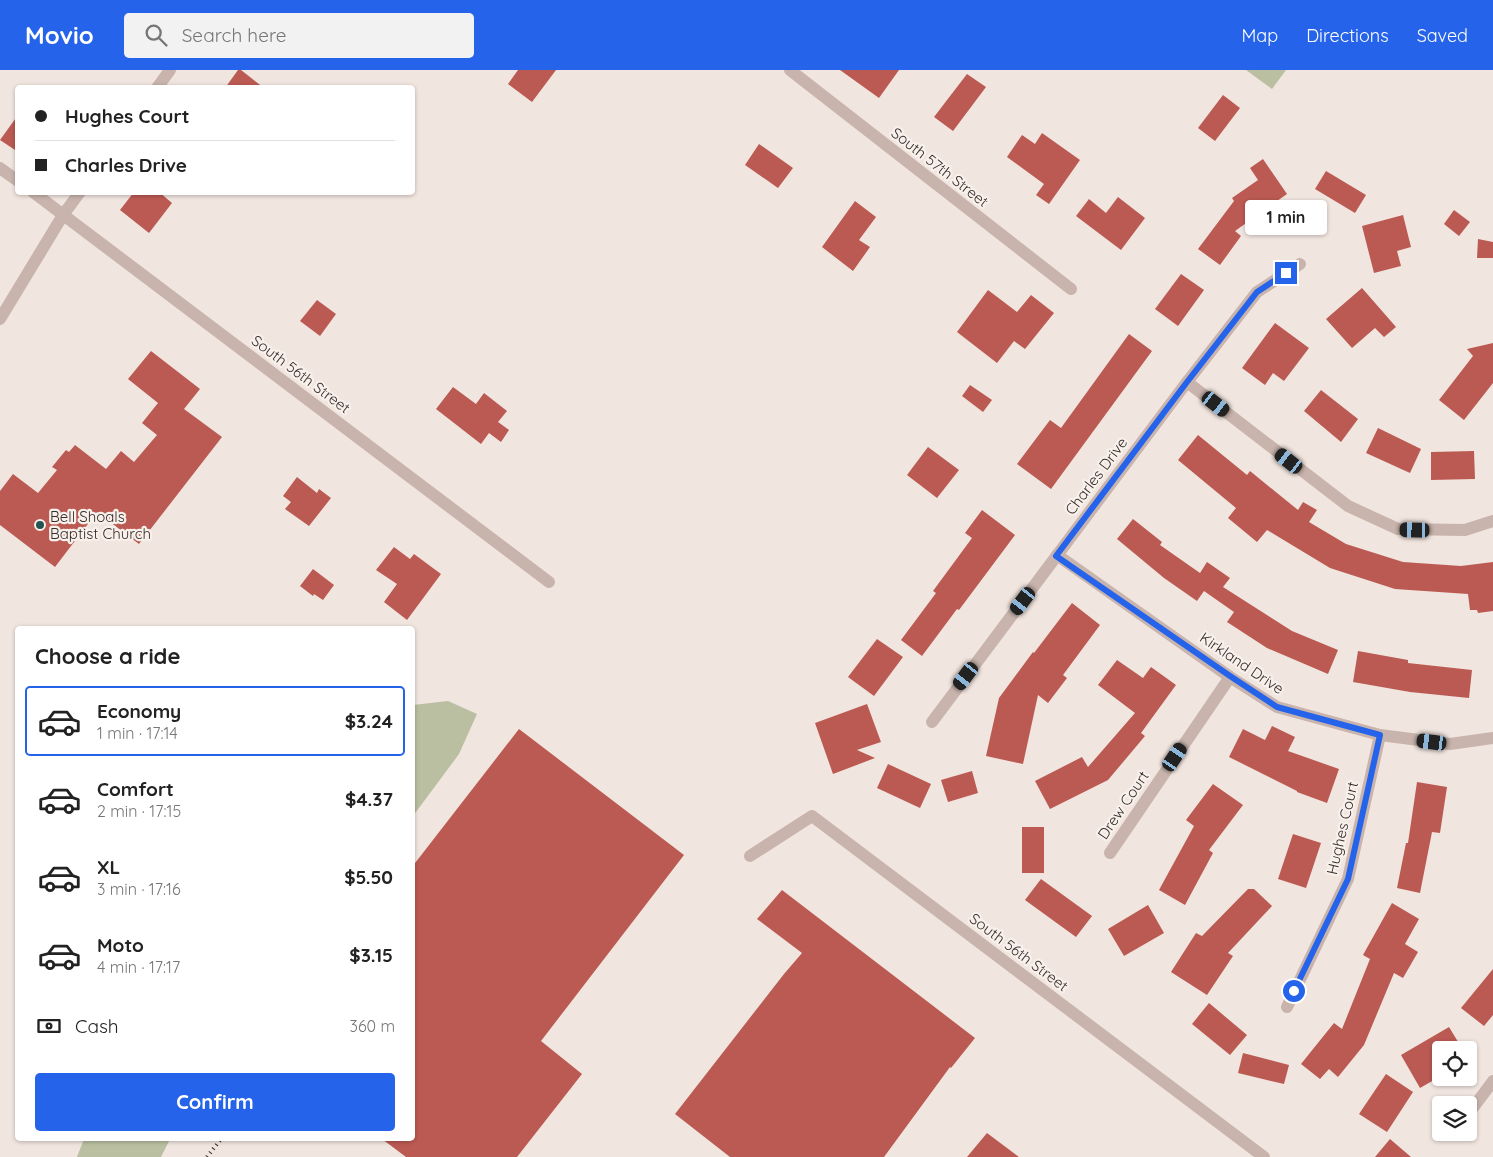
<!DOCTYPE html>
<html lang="en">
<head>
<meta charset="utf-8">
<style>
  :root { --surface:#fff; --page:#f2f2f2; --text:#222; --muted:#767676; --line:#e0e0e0; --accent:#2563eb }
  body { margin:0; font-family:Quicksand,sans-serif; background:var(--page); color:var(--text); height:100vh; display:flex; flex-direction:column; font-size:19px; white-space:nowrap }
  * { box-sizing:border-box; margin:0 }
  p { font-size:16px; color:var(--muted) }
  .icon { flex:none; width:28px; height:28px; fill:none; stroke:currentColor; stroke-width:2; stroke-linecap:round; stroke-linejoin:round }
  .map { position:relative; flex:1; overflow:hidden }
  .side { position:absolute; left:15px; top:556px; width:400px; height:515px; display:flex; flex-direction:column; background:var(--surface); border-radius:5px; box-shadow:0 1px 4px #0004 }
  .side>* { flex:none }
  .hud { position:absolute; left:15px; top:15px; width:400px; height:110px; border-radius:5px; box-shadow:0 1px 4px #0004; display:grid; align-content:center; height:110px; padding:0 20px; background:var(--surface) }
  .tools { position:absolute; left:1432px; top:971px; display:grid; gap:10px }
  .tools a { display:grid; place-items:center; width:45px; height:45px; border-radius:5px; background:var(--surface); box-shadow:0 1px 4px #0004; font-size:25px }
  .end { position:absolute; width:22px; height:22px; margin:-11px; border:6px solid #2563eb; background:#fff; box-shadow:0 0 0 2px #fff }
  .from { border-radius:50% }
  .bubble { position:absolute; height:35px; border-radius:5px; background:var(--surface); box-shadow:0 1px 4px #0004; font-size:16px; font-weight:700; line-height:35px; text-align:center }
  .car { position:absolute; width:15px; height:30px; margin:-15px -8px; border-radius:6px; box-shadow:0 0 4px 1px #0007; background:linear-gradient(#222 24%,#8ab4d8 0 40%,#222 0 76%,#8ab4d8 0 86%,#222 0) }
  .hud b { display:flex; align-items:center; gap:18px; height:48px; font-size:19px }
  .hud b+b { border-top:1px solid var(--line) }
  .hud i { width:12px; height:12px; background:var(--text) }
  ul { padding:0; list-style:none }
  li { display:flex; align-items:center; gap:15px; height:70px; margin:0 10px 8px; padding:0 10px; border:2px solid transparent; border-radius:5px }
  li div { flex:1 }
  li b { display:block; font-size:19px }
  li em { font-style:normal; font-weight:700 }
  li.active { border-color:var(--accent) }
  li>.icon { width:45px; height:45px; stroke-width:1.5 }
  h2 { padding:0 20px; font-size:22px; line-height:60px }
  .pay { display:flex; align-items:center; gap:12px; height:55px; padding:0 20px; font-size:19px }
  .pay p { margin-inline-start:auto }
  .button { display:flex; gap:10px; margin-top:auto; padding:10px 20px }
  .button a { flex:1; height:58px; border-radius:5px; background:var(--accent); color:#fff; font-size:20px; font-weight:700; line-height:58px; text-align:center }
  header { display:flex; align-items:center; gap:30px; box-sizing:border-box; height:70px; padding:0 25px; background:var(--accent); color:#fff }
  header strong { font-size:24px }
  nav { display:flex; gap:28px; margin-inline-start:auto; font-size:18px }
  .search { width:350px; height:45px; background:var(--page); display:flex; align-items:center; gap:12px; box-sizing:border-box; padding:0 18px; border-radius:5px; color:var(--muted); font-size:19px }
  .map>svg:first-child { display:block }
  .green { fill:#b9bfa0 }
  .building { fill:#bb5a52 }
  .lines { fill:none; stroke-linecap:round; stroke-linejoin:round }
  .minor { stroke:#c8b4ac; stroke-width:12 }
  .rail { stroke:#362c2a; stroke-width:4; stroke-dasharray:1 4; stroke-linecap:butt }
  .route { stroke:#2563eb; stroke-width:6 }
  .poi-dot { fill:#235550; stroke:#f8f0eb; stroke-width:2 }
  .labels { text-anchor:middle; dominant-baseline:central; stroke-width:4.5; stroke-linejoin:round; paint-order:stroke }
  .street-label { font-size:15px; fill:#362c2a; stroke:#f8f0eb }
  .poi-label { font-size:15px; fill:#362c2a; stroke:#f8f0eb; text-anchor:start }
</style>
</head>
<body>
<header>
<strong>Movio</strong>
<div class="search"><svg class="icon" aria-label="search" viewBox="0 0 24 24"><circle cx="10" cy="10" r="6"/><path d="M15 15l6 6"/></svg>Search here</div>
<nav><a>Map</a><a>Directions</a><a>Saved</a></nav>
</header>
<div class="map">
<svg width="1493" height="1087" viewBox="0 0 1493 1087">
  <rect width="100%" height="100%" fill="#f1e5df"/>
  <!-- green -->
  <g class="green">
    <path d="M 1246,0 L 1286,0 L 1272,19 Z"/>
    <path d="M 448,631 L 477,644 L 459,684 L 413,746 L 413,635 Z"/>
    <path d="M 84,1069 L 170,1069 L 161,1087 L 77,1087 Z"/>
  </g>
  <!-- building -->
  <g class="building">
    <path d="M 238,0 L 241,0 L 264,18 L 225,18 Z"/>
    <path d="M 518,0 L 556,0 L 532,32 L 508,14 Z"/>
    <path d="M 840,0 L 899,0 L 879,28 Z"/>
    <path d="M 967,4 L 986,17 L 953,61 L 934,47 Z"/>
    <path d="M 1223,25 L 1240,38 L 1215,71 L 1198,58 Z"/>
    <path d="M 18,45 L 18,82 L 0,70 Z"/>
    <path d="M 1042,63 L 1080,90 L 1049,134 L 1036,125 L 1044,114 L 1007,87 L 1022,65 L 1035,74 Z"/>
    <path d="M 759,74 L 793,98 L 778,118 L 745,95 Z"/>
    <path d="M 1263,89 L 1287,124 L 1235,161 L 1241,166 L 1220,195 L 1198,179 L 1234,131 L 1232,128 L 1258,110 L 1250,98 Z"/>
    <path d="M 1326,101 L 1366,125 L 1355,143 L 1315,119 Z"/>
    <path d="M 134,122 L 159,122 L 172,133 L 149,163 L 120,140 Z"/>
    <path d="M 1118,127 L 1145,148 L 1121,180 L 1076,146 L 1089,129 L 1106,143 Z"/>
    <path d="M 855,131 L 876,147 L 859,170 L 870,177 L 853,201 L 822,177 Z"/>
    <path d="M 1454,140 L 1470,152 L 1459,166 L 1444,154 Z"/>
    <path d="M 1403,145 L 1411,177 L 1397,181 L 1401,196 L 1374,203 L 1362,156 Z"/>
    <path d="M 1478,169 L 1493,172 L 1493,188 L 1477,188 Z"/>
    <path d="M 1181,204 L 1204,220 L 1178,256 L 1155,239 Z"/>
    <path d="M 1362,218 L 1396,257 L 1384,267 L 1375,258 L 1352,278 L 1326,249 Z"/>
    <path d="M 988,220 L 1017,242 L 1031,225 L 1054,243 L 1025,279 L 1014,271 L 997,293 L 957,262 Z"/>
    <path d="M 317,230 L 336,244 L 320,266 L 300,251 Z"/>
    <path d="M 1275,253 L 1309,278 L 1284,311 L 1273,303 L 1265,315 L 1242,298 Z"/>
    <path d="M 1129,264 L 1152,281 L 1051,419 L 1017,394 L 1050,350 L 1061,358 Z"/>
    <path d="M 1493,273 L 1493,313 L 1464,350 L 1439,330 L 1473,286 L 1467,279 Z"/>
    <path d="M 151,281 L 200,319 L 184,339 L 222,367 L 139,474 L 97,442 L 55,497 L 0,455 L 0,421 L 13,404 L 38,423 L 57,400 L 52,397 L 66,380 L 69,382 L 75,375 L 106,399 L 121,381 L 134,392 L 157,365 L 142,353 L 158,333 L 128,309 Z"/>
    <path d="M 970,315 L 992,330 L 983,342 L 962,326 Z"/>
    <path d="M 453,317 L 476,334 L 484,323 L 507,341 L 498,352 L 509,360 L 501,372 L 489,363 L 481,374 L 436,339 Z"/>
    <path d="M 1321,320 L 1358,349 L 1341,372 L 1304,341 Z"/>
    <path d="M 1378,358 L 1421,379 L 1410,403 L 1366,383 Z"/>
    <path d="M 1198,365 L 1247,405 L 1250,401 L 1298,440 L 1303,432 L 1317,440 L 1309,452 L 1346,474 L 1403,492 L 1461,496 L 1493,492 L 1493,541 L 1478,543 L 1477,540 L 1470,540 L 1468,524 L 1395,519 L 1330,498 L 1267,460 L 1257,472 L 1228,448 L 1236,438 L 1178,390 Z"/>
    <path d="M 928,377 L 959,400 L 937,428 L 907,405 Z"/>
    <path d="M 1474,381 L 1475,409 L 1431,410 L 1431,382 Z"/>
    <path d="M 297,407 L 317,423 L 319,419 L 331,428 L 309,456 L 285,439 L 291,432 L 283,426 Z"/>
    <path d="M 982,440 L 1015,465 L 959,540 L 957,539 L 922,586 L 901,570 L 936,523 L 933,521 L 972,468 L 965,463 Z"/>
    <path d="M 1133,449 L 1162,472 L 1160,475 L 1200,503 L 1207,492 L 1230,508 L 1223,517 L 1292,561 L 1338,580 L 1328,604 L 1267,578 L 1227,552 L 1234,542 L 1204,521 L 1197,531 L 1164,508 L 1117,469 Z"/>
    <path d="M 394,477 L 410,489 L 414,484 L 441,504 L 407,550 L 384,532 L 397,514 L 376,500 Z"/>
    <path d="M 313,499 L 334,515 L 323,530 L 314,524 L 313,526 L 300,516 Z"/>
    <path d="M 1072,533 L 1100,555 L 1063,605 L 1067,608 L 1048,633 L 1038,625 L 1023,694 L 986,686 L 999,628 L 1033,582 L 1034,583 Z"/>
    <path d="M 877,569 L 903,587 L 874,626 L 848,607 Z"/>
    <path d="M 1358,581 L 1408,590 L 1408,593 L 1472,600 L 1469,628 L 1410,622 L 1353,612 Z"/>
    <path d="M 1117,590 L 1143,608 L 1151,597 L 1176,615 L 1141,663 L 1145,666 L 1108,710 L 1050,739 L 1035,711 L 1082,687 L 1088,697 L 1135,643 L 1098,615 Z"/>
    <path d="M 867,634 L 881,672 L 857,680 L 875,688 L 833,704 L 815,653 Z"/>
    <path d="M 1272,656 L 1295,667 L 1288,681 L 1339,699 L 1327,733 L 1297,722 L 1297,721 L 1229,687 L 1243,659 L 1265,670 Z"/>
    <path d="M 519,659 L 684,785 L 541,971 L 582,1004 L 517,1087 L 406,1087 L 382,1069 L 412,1069 L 412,797 Z"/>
    <path d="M 888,694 L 931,714 L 920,738 L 877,718 Z"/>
    <path d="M 972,701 L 978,723 L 948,732 L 941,710 Z"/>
    <path d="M 1417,712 L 1447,717 L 1440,763 L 1432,762 L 1420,823 L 1397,818 L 1406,773 L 1408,773 Z"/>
    <path d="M 1213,714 L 1243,735 L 1209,780 L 1213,783 L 1185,835 L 1159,820 L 1194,756 L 1186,750 Z"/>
    <rect x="1022" y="757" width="22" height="46"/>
    <path d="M 1293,764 L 1321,773 L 1306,818 L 1278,809 Z"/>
    <path d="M 1041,809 L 1092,846 L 1076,867 L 1025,830 Z"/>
    <path d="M 1248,819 L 1254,819 L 1272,836 L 1228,883 L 1233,886 L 1207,925 L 1171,902 L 1196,863 L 1202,866 Z"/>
    <path d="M 782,820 L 975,968 L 951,998 L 950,997 L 884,1087 L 730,1087 L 675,1044 L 784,904 L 802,883 L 757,849 Z"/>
    <path d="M 1392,833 L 1419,849 L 1405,874 L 1418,882 L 1403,908 L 1394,903 L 1364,975 L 1338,1007 L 1329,999 L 1320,1009 L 1301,994 L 1334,953 L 1342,959 L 1370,889 L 1363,885 Z"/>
    <path d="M 1148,835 L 1164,863 L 1124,886 L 1108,859 Z"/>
    <path d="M 1493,899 L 1493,945 L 1484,956 L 1461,938 Z"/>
    <path d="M 1209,933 L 1247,965 L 1230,985 L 1192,954 Z"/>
    <path d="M 1449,957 L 1463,980 L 1441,980 L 1441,1006 L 1420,1018 L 1401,985 Z"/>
    <path d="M 1243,983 L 1289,995 L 1284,1014 L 1238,1003 Z"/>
    <path d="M 1386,1004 L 1413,1022 L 1387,1062 L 1359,1044 Z"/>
    <path d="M 987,1063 L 1019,1087 L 967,1087 Z"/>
    <path d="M 1390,1069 L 1411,1087 L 1375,1087 Z"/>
  </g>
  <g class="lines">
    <!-- minor -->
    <g class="minor">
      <path d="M 790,0 L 1071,219"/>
      <path d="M 157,18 L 170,0"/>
      <path d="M 0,98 L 18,111"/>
      <path d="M 33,122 L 549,512"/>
      <path d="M 0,249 L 63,145 L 80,122"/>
      <path d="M 1187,312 L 1348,436 L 1398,459 L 1465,460 L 1493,451"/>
      <path d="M 1057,485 L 1230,607 L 1277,637 L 1380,665 L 1450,674 L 1493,668"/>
      <path d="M 932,652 L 1187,312 L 1257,222 L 1300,194"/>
      <path d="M 1110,783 L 1230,607"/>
      <path d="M 750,786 L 812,746 L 1264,1087"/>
      <path d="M 1287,937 L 1348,809 L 1380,665"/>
      <path d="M 1469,1043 L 1493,1011"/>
    </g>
    <!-- rail -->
    <path class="rail" d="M 207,1087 L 221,1069"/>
  </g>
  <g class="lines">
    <!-- route -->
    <path class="route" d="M 1286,203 L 1257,222 L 1187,312 L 1056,486 L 1230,606 L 1277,637 L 1380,665 L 1348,809 L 1294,921"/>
  </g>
  <!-- markers -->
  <circle class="poi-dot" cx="40" cy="455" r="5"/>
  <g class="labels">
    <!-- street labels -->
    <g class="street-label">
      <text transform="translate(940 97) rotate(38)">South 57th Street</text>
      <text transform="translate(301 304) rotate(37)">South 56th Street</text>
      <text transform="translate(1096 406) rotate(-53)">Charles Drive</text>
      <text transform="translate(1242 593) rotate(34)">Kirkland Drive</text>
      <text transform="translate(1123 735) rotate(-56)">Drew Court</text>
      <text transform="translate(1342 758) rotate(-77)">Hughes Court</text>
      <text transform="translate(1019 882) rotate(37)">South 56th Street</text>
    </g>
    <!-- poi labels -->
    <g class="poi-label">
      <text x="50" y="446">Bell Shoals<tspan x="50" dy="17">Baptist Church</tspan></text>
    </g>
  </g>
</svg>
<div class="tools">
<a><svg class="icon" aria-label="locate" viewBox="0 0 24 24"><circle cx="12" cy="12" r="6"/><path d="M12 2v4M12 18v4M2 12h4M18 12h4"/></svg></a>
<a><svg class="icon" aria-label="layers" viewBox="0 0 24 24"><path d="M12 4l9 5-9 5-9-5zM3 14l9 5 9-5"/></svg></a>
</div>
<i class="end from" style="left:1294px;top:921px"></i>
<i class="end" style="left:1286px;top:203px"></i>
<div class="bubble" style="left:1245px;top:130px;width:82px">1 min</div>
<i class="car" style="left:1216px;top:334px;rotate:128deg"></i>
<i class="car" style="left:1289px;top:391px;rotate:308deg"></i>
<i class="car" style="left:1415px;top:460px;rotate:271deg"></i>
<i class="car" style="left:1023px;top:531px;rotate:217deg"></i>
<i class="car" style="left:966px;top:606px;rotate:217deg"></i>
<i class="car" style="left:1432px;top:672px;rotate:277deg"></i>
<i class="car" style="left:1175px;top:687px;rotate:34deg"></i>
<div class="hud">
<b><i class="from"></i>Hughes Court</b>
<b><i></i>Charles Drive</b>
</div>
<section class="side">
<h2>Choose a ride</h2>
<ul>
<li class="active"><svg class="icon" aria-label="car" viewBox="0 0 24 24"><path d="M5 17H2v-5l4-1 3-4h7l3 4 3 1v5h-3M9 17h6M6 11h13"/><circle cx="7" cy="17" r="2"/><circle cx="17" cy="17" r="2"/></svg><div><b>Economy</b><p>1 min · 17:14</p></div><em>$3.24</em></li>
<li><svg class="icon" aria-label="car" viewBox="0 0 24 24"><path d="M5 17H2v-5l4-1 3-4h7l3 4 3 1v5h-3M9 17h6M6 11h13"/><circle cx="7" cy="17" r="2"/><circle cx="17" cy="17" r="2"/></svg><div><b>Comfort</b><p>2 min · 17:15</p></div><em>$4.37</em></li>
<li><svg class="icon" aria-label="car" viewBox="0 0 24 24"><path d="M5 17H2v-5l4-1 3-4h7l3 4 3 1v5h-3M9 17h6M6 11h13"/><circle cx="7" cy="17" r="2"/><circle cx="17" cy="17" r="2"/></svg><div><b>XL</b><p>3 min · 17:16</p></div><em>$5.50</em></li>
<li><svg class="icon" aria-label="car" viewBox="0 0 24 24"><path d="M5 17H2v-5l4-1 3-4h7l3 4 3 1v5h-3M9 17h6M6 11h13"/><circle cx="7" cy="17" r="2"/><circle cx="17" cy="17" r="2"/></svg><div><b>Moto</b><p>4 min · 17:17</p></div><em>$3.15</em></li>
</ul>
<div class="pay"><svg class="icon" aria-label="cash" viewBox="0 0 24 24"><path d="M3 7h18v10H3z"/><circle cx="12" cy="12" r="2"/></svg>Cash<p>360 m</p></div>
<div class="button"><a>Confirm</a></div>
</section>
</div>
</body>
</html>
